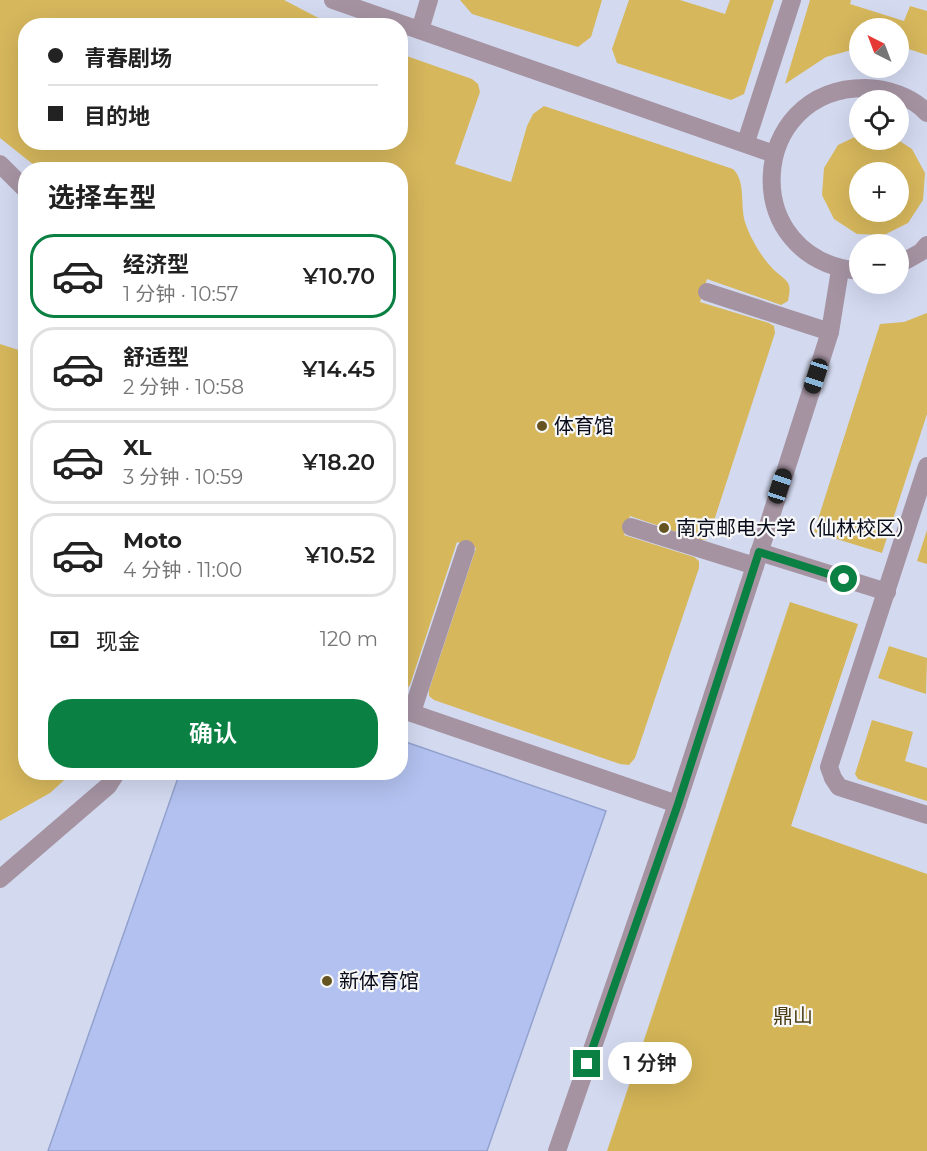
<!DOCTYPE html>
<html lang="zh">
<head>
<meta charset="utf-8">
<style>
  :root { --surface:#fff; --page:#f2f2f2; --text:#222; --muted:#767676; --line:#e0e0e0; --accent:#0b8043 }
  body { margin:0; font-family:Montserrat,"Noto Sans SC",sans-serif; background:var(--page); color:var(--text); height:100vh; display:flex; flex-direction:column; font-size:22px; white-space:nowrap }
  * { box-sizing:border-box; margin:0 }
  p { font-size:20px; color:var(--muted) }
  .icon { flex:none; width:33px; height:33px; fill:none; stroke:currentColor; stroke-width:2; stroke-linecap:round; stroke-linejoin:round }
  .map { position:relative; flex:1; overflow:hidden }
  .details { position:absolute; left:18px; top:162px; width:390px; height:618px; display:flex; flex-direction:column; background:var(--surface); border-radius:24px; box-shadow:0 6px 24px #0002 }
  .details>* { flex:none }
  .guide { position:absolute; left:18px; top:18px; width:390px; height:132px; border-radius:24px; box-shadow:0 6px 24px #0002; display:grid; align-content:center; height:132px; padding:0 30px; background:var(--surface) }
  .needle { width:39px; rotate:318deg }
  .tools { position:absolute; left:849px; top:18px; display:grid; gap:12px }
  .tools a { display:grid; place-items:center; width:60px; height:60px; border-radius:50%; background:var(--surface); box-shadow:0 6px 24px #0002; font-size:30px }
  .end { position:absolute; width:27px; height:27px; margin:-14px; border:8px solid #0b8043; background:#fff; box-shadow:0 0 0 3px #fff }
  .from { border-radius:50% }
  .bubble { position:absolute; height:42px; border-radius:21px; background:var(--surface); box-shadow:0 6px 24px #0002; font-size:20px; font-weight:600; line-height:42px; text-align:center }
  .car { position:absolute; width:18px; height:36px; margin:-18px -9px; border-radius:8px; box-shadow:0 0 4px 2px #0007; background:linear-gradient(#222 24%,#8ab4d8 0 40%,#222 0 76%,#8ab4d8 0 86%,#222 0) }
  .guide b { display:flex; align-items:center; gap:21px; height:57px; font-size:22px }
  .guide b+b { border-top:2px solid var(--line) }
  .guide i { width:15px; height:15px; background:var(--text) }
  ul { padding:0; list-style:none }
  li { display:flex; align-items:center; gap:18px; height:84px; margin:0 12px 9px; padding:0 18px; border:3px solid var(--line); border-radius:24px }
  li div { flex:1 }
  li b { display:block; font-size:22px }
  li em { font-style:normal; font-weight:600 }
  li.current { border-color:var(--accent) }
  li>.icon { width:54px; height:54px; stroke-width:1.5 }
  h2 { padding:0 30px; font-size:27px; line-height:72px }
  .pay { display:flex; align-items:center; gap:15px; height:66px; padding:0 30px; font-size:22px }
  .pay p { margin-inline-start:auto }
  .button { display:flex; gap:12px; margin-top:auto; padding:12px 30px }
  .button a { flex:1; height:69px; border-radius:24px; background:var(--accent); color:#fff; font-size:24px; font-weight:600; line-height:69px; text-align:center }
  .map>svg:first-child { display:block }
  .built { fill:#d3daf0; fill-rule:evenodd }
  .green { fill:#d6b75c; fill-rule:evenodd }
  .forest { fill:#d3b457 }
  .building { fill:#b2c1ef; stroke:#92a1cd; stroke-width:1.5 }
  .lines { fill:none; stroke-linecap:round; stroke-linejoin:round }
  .minor { stroke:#a593a2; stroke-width:18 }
  .route { stroke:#0b8043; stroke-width:8 }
  .poi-dot { fill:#655422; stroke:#f7f7f7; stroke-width:2 }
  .labels { text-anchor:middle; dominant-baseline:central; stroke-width:4.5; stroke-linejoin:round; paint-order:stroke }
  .poi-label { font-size:20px; fill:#070b1a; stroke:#f7f7f7; text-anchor:start }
  .park-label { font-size:20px; fill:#4b3e17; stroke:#f7f7f7 }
</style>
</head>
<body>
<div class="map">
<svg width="927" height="1151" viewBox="0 0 927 1151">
  <rect width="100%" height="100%" fill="#e3eafd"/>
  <!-- built -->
  <path class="built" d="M 0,0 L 927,0 L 927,1151 L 0,1151 ZM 26,26 L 400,26 L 400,142 L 26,142 ZM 860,28 L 898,28 L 898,68 L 860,68 ZM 860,100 L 898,100 L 898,140 L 860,140 ZM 26,170 L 400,170 L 400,772 L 26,772 ZM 860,172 L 898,172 L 898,212 L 860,212 ZM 860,244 L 898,244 L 898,284 L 860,284 Z"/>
  <!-- green -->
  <g class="green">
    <path d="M 0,0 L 284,0 L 332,25 L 26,26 L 26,142 L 400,142 L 401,54 L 472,79 L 478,84 L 480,92 L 455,164 L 511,182 L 527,126 L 533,114 L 544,106 L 733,169 C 746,181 740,205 745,222 C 750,238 762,258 774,270 C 778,274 785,278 788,283 C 791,289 789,295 788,301 L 781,305 L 707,279 L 700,302 L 769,323 L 774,326 L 775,333 L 709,536 L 706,540 L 700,540 L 630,516 L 624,535 L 694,557 L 699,561 L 699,568 L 635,758 L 629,765 L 620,764 L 434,700 L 429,696 L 429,690 L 476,548 L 457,542 L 410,685 L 406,690 L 401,690 L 400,170 L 39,169 L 0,138 Z"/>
    <path d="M 460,0 L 602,0 L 591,37 L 578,47 L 472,14 Z"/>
    <path d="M 629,0 L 680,0 L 725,14 L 730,0 L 774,0 L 744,94 L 731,100 L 617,63 L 612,49 Z"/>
    <path d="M 810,0 L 851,0 L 850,4 L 904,21 L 910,6 L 927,11 L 927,55 L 899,46 L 898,28 L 860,28 L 859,48 L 826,57 L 785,84 Z"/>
    <path d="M 859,135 L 860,140 L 898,140 L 912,149 L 925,173 L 923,200 L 908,223 L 884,235 L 857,234 L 834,219 L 822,195 L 824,168 L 838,145 ZM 860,172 L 898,172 L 898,212 L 860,212 Z"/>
    <path d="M 927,313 L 927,414 L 882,553 L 814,532 L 880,324 L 904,322 Z"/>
    <path d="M 0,344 L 25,352 L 26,772 L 72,773 L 50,793 L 0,821 Z"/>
    <path d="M 927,530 L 927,564 L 917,561 Z"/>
    <path d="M 889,646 L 927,658 L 926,694 L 878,678 Z"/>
    <path d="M 872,720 L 913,732 L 905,761 L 927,768 L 927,801 L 858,779 L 855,774 Z"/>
  </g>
  <!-- forest -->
  <path class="forest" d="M 790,602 L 858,624 L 791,826 L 927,874 L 927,1151 L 607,1151 Z"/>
  <!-- building -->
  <path class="building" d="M 400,740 L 606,811 L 487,1151 L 48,1151 L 180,772 L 400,772 Z"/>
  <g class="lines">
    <!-- minor -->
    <g class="minor">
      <path d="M 333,0 L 774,154"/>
      <path d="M 420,30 L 429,0"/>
      <path d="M 746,142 L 792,0"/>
      <path d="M 0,164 L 26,190"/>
      <path d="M 898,265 L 921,252 L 927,245"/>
      <path d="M 860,271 C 736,260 747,88 865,88 C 886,88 913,97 927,113"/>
      <path d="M 707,292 L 830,332"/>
      <path d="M 927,466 L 829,767 L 833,778 L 839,787 L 927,815"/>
      <path d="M 631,527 L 755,566"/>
      <path d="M 759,552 L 887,592"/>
      <path d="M 400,709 L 677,804"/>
      <path d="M 412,712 L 466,549"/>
      <path d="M 0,879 L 108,786 L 117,772"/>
      <path d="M 557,1151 L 677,804 L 755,566 L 830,332 L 840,270"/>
    </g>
  </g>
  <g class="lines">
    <!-- route -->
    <path class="route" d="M 587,1064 L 678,804 L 759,552 L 844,579"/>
  </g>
  <!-- markers -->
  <g class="poi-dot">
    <circle cx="542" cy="426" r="6"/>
    <circle cx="664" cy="528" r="6"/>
    <circle cx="327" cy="981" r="6"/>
  </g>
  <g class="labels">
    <!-- poi labels -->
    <g class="poi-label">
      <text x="554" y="426">体育馆</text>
      <text x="676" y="528">南京邮电大学（仙林校区）</text>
      <text x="339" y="981">新体育馆</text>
    </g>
    <!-- park labels -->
    <g class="park-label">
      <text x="793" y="1016">鼎山</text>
    </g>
  </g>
</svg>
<div class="tools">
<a><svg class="needle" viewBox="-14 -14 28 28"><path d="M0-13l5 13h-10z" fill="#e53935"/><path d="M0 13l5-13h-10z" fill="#767676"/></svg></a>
<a><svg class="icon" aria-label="locate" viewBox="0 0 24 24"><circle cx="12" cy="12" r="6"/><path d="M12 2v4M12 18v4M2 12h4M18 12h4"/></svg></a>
<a>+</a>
<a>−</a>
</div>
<i class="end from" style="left:844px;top:579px"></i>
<i class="end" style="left:587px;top:1064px"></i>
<div class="bubble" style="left:608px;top:1042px;width:84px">1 分钟</div>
<i class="car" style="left:816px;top:376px;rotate:198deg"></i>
<i class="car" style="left:780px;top:486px;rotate:18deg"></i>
<div class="guide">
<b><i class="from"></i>青春剧场</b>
<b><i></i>目的地</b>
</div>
<section class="details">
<h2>选择车型</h2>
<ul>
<li class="current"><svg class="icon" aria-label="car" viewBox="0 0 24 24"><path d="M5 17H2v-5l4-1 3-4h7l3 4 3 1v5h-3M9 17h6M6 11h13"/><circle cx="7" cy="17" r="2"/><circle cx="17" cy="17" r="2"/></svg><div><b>经济型</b><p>1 分钟 · 10:57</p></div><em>¥10.70</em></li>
<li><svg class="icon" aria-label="car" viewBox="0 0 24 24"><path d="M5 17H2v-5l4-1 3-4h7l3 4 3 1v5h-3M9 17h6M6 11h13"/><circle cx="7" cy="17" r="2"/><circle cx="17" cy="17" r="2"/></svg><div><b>舒适型</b><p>2 分钟 · 10:58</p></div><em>¥14.45</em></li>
<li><svg class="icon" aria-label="car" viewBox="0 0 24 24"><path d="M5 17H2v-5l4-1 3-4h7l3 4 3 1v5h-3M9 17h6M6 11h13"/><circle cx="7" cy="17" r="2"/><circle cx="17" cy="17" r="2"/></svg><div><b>XL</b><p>3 分钟 · 10:59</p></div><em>¥18.20</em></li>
<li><svg class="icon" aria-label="car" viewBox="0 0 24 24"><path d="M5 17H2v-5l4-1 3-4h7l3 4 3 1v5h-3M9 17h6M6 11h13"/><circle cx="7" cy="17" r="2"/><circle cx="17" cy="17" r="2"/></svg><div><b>Moto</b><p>4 分钟 · 11:00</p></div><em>¥10.52</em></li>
</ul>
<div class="pay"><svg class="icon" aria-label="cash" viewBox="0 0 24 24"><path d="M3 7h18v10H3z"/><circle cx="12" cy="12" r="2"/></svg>现金<p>120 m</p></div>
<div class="button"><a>确认</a></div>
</section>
</div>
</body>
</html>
